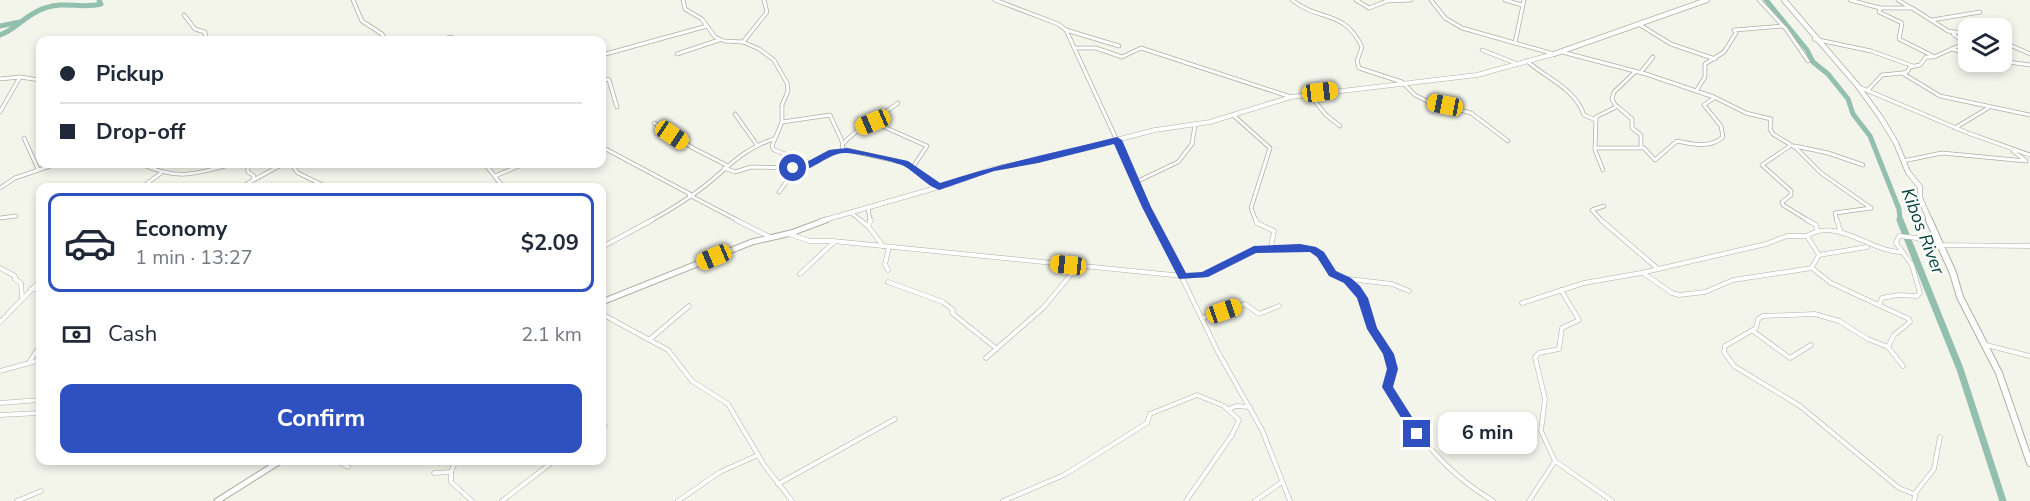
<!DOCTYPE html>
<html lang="en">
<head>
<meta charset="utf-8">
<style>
  :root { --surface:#fff; --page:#f2f2f3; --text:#1f2937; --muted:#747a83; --line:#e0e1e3; --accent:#2f50c1 }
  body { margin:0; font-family:"Nunito Sans",sans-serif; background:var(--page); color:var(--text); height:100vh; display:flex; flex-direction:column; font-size:22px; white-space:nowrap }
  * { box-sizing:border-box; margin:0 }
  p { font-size:20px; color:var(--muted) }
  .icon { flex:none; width:33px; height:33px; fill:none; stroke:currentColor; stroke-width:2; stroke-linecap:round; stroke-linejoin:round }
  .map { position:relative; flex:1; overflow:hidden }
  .sheet { position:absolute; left:36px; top:183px; width:570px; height:282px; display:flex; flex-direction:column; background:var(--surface); border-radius:12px; box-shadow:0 3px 9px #0003 }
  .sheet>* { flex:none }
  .top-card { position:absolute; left:36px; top:36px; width:570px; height:132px; border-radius:12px; box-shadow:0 3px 9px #0003; display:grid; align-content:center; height:132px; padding:0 24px; background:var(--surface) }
  .controls { position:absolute; left:1958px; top:18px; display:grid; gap:12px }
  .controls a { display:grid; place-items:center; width:54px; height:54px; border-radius:12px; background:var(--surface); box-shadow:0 3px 9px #0003; font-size:30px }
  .end { position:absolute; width:27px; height:27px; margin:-14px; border:8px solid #2f50c1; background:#fff; box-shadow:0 0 0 3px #fff }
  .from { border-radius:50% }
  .bubble { position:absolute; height:42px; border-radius:12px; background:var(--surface); box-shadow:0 3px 9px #0003; font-size:20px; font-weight:700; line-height:42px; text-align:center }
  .car { position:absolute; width:18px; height:36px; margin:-18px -9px; border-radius:8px; box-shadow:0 0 4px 2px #0007; background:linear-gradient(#f5c518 24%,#345 0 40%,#f5c518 0 76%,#345 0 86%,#f5c518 0) }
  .top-card b { display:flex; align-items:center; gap:21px; height:57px; font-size:22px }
  .top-card b+b { border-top:2px solid var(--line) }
  .top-card i { width:15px; height:15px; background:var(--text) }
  ul { padding:10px 0 0; list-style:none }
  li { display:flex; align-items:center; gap:18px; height:99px; margin:0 12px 9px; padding:0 12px; border:3px solid transparent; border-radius:12px }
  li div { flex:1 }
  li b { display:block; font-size:22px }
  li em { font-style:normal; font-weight:700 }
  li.selected { border-color:var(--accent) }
  li>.icon { width:54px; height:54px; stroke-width:1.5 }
  .pay { display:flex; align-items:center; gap:15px; height:66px; padding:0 24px; font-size:22px }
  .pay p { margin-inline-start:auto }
  .cta { display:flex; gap:12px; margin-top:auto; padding:12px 24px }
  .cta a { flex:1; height:69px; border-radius:12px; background:var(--accent); color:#fff; font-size:24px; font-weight:700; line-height:69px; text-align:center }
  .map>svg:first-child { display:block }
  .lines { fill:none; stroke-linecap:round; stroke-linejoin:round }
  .river-far1 { stroke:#93bfaf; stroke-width:5 }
  .river { stroke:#93bfaf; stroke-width:7 }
  .minor-far1-casing { stroke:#afafa6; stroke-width:4.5 }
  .minor-casing { stroke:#afafa6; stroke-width:5 }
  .tertiary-far1-casing { stroke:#afafa6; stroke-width:5 }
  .tertiary-casing { stroke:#afafa6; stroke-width:7 }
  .secondary-far1-casing { stroke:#afafa6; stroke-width:6 }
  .secondary-casing { stroke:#afafa6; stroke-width:8 }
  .minor-far1 { stroke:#fff; stroke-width:3 }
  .minor { stroke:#fff; stroke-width:4 }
  .tertiary-far1 { stroke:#fff; stroke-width:4 }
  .tertiary { stroke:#fff; stroke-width:5 }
  .secondary-far1 { stroke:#fff; stroke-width:4.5 }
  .secondary { stroke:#fff; stroke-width:6 }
  .route { fill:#2f50c1 }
  .labels { text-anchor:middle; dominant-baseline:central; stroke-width:5; stroke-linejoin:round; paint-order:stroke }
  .water-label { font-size:18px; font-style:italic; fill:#034435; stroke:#fff }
</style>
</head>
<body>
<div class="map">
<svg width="2030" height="501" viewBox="0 0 2030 501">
  <rect width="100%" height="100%" fill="#f3f4ea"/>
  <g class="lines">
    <!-- river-far1 -->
    <g class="river-far1">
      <path d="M 1766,0 L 1807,50 L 1813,62 L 1828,74 L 1848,99 L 1853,114 L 1870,136 L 1899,209 L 1900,221"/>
      <path d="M 0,26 L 20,22"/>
      <path d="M 0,35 C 17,29 27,13 45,8 C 64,1 82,9 101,4 L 99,0"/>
    </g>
    <!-- river -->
    <path class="river" d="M 1900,220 L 1960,369 L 2003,501"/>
    <!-- minor-far1 casing -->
    <g class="minor-far1-casing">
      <g id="minor-far1">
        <path d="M 353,0 L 362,21 L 382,34 L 386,40"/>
        <path d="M 683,0 L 685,9 L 702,19 L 715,37 L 724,41 L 743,42 L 759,49 L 774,60 L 787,83 L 788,91 L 782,105 L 782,122 L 772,146 L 774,150 L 811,163 L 832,152 L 847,150 L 905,163 L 939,187"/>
        <path d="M 995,0 L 1058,24 L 1066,30 L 1154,221"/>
        <path d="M 1292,0 C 1320,22 1344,9 1362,47 L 1357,61 L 1359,68 L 1402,82 L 1415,95 L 1429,102 L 1471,113 L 1508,141"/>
        <path d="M 1356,0 L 1369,8 L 1387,1 L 1411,0"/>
        <path d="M 1431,0 L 1445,18 L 1462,28 L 1554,54"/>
        <path d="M 1505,0 L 1522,5"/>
        <path d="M 1759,0 L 1786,29 L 1808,61"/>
        <path d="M 1850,0 L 1880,8 L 1912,8 L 1948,31 L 1968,34"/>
        <path d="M 1898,0 L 1911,8"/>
        <path d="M 1880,8 L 1879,12 L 1902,23 L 1899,39 L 1933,56"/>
        <path d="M 184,15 L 195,29 L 205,32 L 206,40"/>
        <path d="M 1932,20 L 1980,12"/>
        <path d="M 1640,25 L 1671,44 L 1715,59"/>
        <path d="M 1066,30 L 1119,46"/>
        <path d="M 1814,39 L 1871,51 L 1913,66"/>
        <path d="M 439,40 L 451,37 L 456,40"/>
        <path d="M 2001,41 L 2030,54"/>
        <path d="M 743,42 L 767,12 L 764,0"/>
        <path d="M 1515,43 L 1524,0"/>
        <path d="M 1074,48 L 1096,48 L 1122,57 L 1141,48 L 1291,97"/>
        <path d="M 1951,49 L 1968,53"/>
        <path d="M 1482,50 L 1515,63"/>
        <path d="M 1562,52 L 1646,74 L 1714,97 L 1746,113 L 1771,119 L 1770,129 L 1773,134 L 1796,148 L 1821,173 L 1871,208"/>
        <path d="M 677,54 L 719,40"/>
        <path d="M 602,55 L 707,26"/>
        <path d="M 1527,61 C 1547,79 1575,88 1584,115 L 1596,120"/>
        <path d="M 2001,61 L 2030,65"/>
        <path d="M 1641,72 L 1653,57"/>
        <path d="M 1903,73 L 1907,72 L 1910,67 L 1920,65 L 1926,57 L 1934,57 L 1965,43 L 1953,34"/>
        <path d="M 20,77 L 40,80"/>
        <path d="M 602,78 L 609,80 L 617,107"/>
        <path d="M 0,79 L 20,77 L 0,112"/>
        <path d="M 1859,87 L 1968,133 L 2030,155"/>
        <path d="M 1868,90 L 1882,75 L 1902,73 L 1940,96 L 2030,115"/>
        <path d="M 1696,91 L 1705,77 L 1705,64 L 1724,52 L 1736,33 L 1734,30 L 1782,26"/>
        <path d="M 1309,94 L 1326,115 L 1340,126"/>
        <path d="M 1617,106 L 1632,119 L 1632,128 L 1641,135 L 1641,147"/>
        <path d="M 735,114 L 757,145"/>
        <path d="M 1233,115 L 1270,148 L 1251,208 L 1256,221"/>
        <path d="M 782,122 L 830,115 L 842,141 L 843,150"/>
        <path d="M 873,122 L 927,146 L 913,167"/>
        <path d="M 654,123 L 693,148 L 726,165"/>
        <path d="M 1955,128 L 1988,108"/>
        <path d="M 24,138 L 38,169"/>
        <path d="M 844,143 C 859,126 880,117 898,103"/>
        <path d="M 1790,146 L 1762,165 L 1791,191 L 1791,195 L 1782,202 L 1783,205 L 1809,221"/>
        <path d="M 1795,146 L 1828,153 L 1863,165"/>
        <path d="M 602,147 L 690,194"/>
        <path d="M 1595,148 L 1644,148 L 1655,160 L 1677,141 C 1693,144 1709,149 1723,137 L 1721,126 L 1704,105 L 1714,98"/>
        <path d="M 1903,161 L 1942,153 L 2026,161 L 2013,151"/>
        <path d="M 141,164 C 179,181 194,174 233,164"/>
        <path d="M 247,164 L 248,172 L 254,176 L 253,179"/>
        <path d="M 291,164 L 298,173 L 329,188"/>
        <path d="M 485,164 L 504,188"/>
        <path d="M 724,168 L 735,172 L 751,167 L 800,168 L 811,163"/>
        <path d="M 1603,170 L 1595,150 L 1596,117 L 1616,107 L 1612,99 L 1614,92 L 1635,72"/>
        <path d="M 495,176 L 524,164"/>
        <path d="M 1136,182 L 1178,162 L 1192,144 L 1195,125"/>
        <path d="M 0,188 L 15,178 L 56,164"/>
        <path d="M 141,188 L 161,173"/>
        <path d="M 239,188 L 283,164"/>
        <path d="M 779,192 L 791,176 L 802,169"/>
        <path d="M 689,195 L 739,221"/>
        <path d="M 868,207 L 870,221"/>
        <path d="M 851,213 L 862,221"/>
        <path d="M 0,218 L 16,216"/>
        <path d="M 650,221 C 674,208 699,192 719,174 C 737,158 751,146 774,139"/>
        <path d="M 1602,221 L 1592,210 L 1604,206"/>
        <path d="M 1837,221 L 1835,213 L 1871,208"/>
      </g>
    </g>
    <!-- minor casing -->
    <g class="minor-casing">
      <g id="minor">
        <path d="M 736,220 L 770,237"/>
        <path d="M 860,220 L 868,226 L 883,246"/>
        <path d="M 1154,220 L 1218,352 L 1262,430 L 1290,501"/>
        <path d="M 1256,220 L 1257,223 L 1274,231 L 1271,247"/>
        <path d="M 1601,220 L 1657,268"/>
        <path d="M 1807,220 L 1816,225 L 1817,229"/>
        <path d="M 1837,220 L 1840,230"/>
        <path d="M 868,226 L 871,220"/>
        <path d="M 789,234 L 809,241 L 833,241 L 1183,276 L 1204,275 L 1254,249 L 1300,247 L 1313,249 L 1320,255 L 1332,274 L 1341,278 L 1392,284 L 1409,291"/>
        <path d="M 602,247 L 652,220"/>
        <path d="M 1819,255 L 1867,247"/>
        <path d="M 1812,267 L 1819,255 L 1807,236 C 1837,217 1869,251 1901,252"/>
        <path d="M 0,268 L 15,276 L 15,279 L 21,283 L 22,297"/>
        <path d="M 888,270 L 885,264 L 889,247"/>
        <path d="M 1643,273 L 1672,293 L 1679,295 L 1705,292 L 1733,280 L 1812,268 L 1831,283 L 1909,319 L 1910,322 L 1894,335 L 1888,347"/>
        <path d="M 800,274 L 834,242"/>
        <path d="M 1348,281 L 1361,297 L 1372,327 L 1389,359 L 1392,373 L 1387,384 C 1390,395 1398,403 1404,412 C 1428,450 1455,478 1493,501"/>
        <path d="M 888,282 L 943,302 L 953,310 L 952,313 L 997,349"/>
        <path d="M 31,289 L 40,290"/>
        <path d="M 1561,290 L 1579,320 L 1562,328 L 1559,349 L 1539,353 L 1535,357 L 1545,399 L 1541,431 L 1555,461 L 1612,501"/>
        <path d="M 1522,303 L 1584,283 L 1641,273 L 1766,244 L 1787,236 L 1807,236"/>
        <path d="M 1879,305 L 1882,298 L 1898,295 L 1917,296 L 1920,293 L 1912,265 L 1896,243 L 1899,236 L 1917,238 L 1933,245 L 2030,246"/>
        <path d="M 602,314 L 668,350 L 692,381 L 728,404 L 764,465 L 792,501"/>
        <path d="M 1202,318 L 1245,304 L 1259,314 L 1279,306"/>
        <path d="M 0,322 L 40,281"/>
        <path d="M 1753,331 L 1790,358 L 1811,345"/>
        <path d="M 649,340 L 689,306"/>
        <path d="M 1986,345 L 2030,356"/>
        <path d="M 986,358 L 1043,308 L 1078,266"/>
        <path d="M 30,361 L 40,346"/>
        <path d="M 1903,366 L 1888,347 L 1868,339 L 1839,321 L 1815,314 L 1763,316 L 1758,319 L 1756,328 L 1725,346 L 1724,352 L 1734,366 L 1800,406 L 1899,488 L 1914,494"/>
        <path d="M 0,371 L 40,360"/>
        <path d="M 0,403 L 40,400"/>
        <path d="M 1229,409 L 1236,406 L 1250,407"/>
        <path d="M 0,415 L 40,413"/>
        <path d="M 602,429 L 605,426"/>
        <path d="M 335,460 L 348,467"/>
        <path d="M 456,460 L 451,472 L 451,482 L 472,501"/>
        <path d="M 434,473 L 451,472"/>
        <path d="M 778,484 L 895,419"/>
        <path d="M 17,501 L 41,491"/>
        <path d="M 502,501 L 555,460"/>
        <path d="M 678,501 L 720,472 L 758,455"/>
        <path d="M 1003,501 L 1064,475 L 1147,423 L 1150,414 L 1197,395 L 1224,406 L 1239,420 L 1232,435 L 1186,501"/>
        <path d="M 1255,501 L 1282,482"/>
        <path d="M 1529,501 L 1555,461"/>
        <path d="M 1914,501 L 1916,492 L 1934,469 L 1940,437"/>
      </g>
    </g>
    <!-- tertiary-far1 casing -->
    <g class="tertiary-far1-casing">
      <path id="tertiary-far1" d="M 821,221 L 953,183 L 992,169 L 1038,160 L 1155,130 L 1210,122 L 1291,97 L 1477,75 L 1554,54"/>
    </g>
    <!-- tertiary casing -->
    <g class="tertiary-casing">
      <g id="tertiary">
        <path d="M 602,302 L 752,242 L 791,233 L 826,220"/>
        <path d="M 217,501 L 282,460"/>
      </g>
    </g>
    <!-- secondary-far1 casing -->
    <g class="secondary-far1-casing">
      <g id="secondary-far1">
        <path d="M 1784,0 L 1857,85 L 1881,118 L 1896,143 L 1908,172 L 1920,187 L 1920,198 L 1930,221"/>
        <path d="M 1554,54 L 1707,0"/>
      </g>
    </g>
    <!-- secondary casing -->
    <g class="secondary-casing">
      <path id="secondary" d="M 1929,220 L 1953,273 L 1960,297 L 1999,373 L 2030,463"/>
    </g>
    <!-- minor-far1 -->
    <use href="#minor-far1" class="minor-far1"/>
    <!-- minor -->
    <use href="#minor" class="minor"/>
    <!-- tertiary-far1 -->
    <use href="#tertiary-far1" class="tertiary-far1"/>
    <!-- tertiary -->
    <use href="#tertiary" class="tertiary"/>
    <!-- secondary-far1 -->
    <use href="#secondary-far1" class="secondary-far1"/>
    <!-- secondary -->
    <use href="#secondary" class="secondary"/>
  </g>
  <!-- route -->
  <path class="route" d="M 1117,137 L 1122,140 L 1151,207 L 1186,273 L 1202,272 L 1254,246 L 1300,244 L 1316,247 L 1324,252 L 1336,271 L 1351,278 L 1360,286 L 1368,298 L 1377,328 L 1394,354 L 1398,369 L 1393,387 L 1421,431 L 1421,437 L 1413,437 L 1382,387 L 1387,369 L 1383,354 L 1367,329 L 1357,298 L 1344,283 L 1329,276 L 1317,257 L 1310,252 L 1256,253 L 1208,277 L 1179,279 L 1142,207 L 1114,144 L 1038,163 L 994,171 L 939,190 C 926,185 916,173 904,166 C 893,161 857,153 844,153 C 826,153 805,180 788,168 L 793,165 L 801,165 L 829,150 L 847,148 L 908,161 L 940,183 C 998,164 1058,152 1117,137 Z"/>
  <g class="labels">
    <!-- water labels -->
    <g class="water-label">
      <text transform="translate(1923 231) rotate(69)">Kibos River</text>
    </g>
  </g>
</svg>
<div class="controls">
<a><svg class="icon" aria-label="layers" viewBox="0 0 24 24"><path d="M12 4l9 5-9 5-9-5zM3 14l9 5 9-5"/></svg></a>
</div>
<i class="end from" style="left:793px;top:168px"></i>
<i class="end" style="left:1417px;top:434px"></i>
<div class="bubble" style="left:1438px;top:412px;width:99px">6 min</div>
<i class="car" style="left:1320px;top:92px;rotate:83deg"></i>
<i class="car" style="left:1445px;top:105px;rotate:281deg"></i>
<i class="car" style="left:873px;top:122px;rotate:247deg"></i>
<i class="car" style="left:672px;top:135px;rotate:124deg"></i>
<i class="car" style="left:714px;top:257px;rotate:247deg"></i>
<i class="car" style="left:1068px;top:265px;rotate:276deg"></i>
<i class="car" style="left:1224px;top:311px;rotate:71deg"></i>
<div class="top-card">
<b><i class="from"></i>Pickup</b>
<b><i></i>Drop-off</b>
</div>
<section class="sheet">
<ul>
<li class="selected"><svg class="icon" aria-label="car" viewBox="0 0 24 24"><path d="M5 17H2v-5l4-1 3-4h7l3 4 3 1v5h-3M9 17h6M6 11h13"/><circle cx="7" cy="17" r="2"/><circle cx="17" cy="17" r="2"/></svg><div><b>Economy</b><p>1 min · 13:27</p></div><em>$2.09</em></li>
</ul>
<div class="pay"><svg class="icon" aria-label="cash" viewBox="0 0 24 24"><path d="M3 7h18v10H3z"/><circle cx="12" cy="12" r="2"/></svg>Cash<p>2.1 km</p></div>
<div class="cta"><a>Confirm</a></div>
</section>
</div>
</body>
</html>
